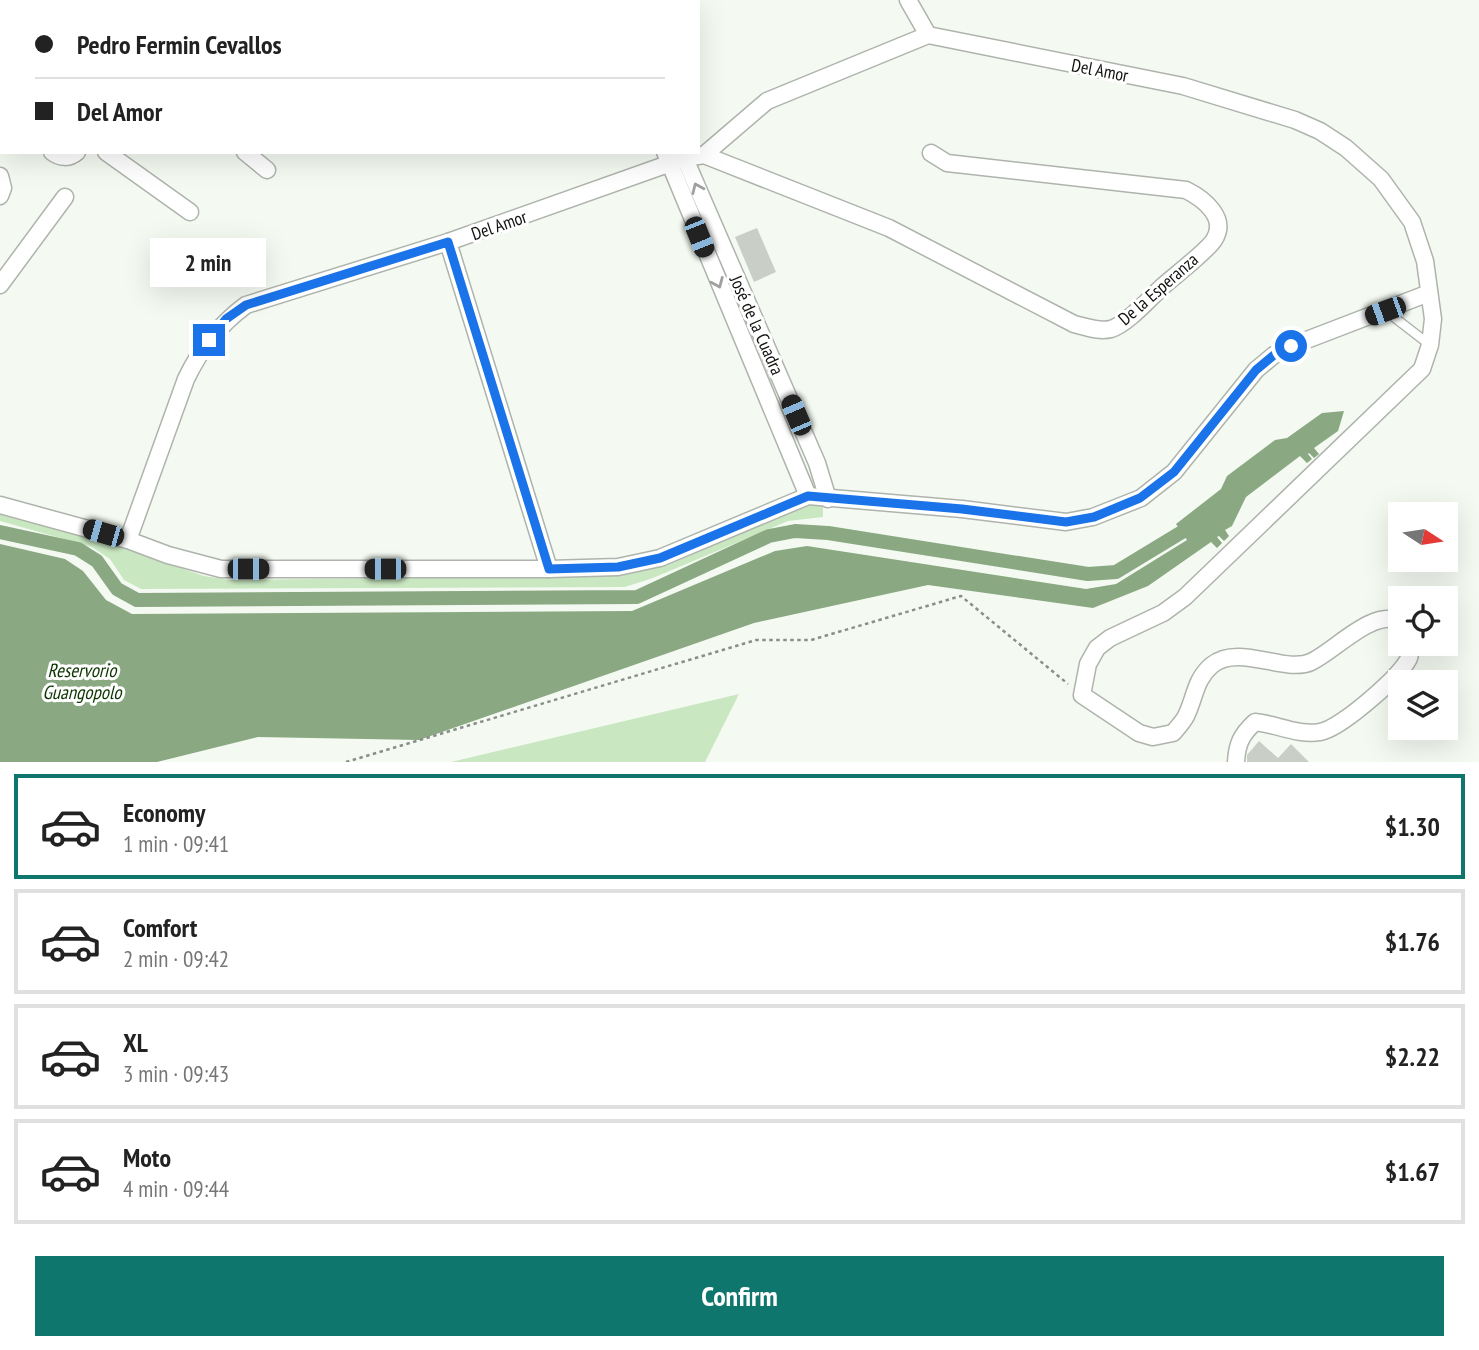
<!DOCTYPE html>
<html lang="en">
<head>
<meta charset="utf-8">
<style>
  :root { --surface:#fff; --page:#f6f6f6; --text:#222; --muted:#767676; --line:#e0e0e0; --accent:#0f766e }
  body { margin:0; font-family:"PT Sans Narrow",sans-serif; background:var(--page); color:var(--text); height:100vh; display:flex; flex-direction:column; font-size:26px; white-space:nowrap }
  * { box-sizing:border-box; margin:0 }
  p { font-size:23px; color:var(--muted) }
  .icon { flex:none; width:38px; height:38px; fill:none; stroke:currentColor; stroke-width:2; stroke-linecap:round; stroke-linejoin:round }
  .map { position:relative; height:762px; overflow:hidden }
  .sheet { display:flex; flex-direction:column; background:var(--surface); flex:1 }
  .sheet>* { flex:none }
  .guide { position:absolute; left:0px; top:0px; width:700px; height:154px; box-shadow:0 7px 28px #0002; display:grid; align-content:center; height:154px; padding:0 35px; background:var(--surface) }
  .needle { width:46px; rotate:102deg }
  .controls { position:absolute; left:1388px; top:502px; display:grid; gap:14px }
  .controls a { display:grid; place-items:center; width:70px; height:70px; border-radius:0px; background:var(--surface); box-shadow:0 7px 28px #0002; font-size:35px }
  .end { position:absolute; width:32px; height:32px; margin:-16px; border:9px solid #1a73e8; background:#fff; box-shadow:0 0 0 4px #fff }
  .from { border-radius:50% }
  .bubble { position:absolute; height:49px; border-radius:0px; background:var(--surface); box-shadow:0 7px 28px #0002; font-size:23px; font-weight:700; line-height:49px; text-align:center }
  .car { position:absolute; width:21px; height:42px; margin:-21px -10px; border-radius:9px; box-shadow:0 0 5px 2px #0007; background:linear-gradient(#222 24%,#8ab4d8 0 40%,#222 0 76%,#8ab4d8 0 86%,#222 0) }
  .guide b { display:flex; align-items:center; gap:24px; height:66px; font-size:26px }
  .guide b+b { border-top:2px solid var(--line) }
  .guide i { width:18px; height:18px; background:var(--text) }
  ul { padding:12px 0 0; list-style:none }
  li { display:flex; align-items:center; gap:21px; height:105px; margin:0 14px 10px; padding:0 21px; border:4px solid var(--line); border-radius:0px }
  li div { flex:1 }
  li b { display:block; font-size:26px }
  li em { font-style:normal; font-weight:700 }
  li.selected { border-color:var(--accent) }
  li>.icon { width:63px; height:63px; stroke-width:1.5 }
  .action { display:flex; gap:14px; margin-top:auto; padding:14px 35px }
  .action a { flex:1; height:80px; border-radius:0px; background:var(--accent); color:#fff; font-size:28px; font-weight:700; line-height:80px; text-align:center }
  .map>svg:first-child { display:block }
  .green { fill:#c9e7c1 }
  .water { fill:#8aa882 }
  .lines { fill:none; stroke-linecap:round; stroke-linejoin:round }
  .canal { stroke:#8aa882; stroke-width:14 }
  .building { fill:#c9cfc7 }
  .service-casing { stroke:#aeb4ac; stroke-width:11 }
  .minor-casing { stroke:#aeb4ac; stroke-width:19 }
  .path { stroke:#8a8e89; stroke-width:2.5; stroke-dasharray:3.5 3.5; stroke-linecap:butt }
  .service { stroke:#fff; stroke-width:8 }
  .minor { stroke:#fff; stroke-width:16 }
  .oneway { stroke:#9fa09f }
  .route { stroke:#1a73e8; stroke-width:9 }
  .labels { text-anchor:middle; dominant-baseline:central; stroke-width:6; stroke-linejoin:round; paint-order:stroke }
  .street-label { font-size:18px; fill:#10120f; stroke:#fff }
  .water-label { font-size:19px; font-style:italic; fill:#0c3600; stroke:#fff }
</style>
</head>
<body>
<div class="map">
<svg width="1479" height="762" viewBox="0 0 1479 762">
  <rect width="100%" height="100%" fill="#f4faf2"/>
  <!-- green -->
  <g class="green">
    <path d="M 823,501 L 823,517 L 788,521 L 653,578 L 625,587 L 141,589 L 124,580 L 110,559 L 92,547 L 0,521 L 0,512 L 120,547 L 204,576 L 230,580 L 623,575 L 668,565 L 794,510 Z"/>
    <path d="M 739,694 L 705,762 L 451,762 Z"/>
  </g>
  <!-- water -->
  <path class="water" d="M 1344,411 L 1338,431 L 1314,448 L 1319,454 L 1314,458 L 1309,453 L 1308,454 L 1312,459 L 1307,463 L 1300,456 L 1246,497 L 1232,526 L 1225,530 L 1229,536 L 1224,541 L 1219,536 L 1217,537 L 1222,543 L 1217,548 L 1211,542 L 1148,586 L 1093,608 L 928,585 L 754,623 L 419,740 L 258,737 L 157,762 L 0,762 L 0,544 L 65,559 L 83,571 L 106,600 L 132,614 L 632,611 L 775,551 L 807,546 L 1086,589 L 1116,584 L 1187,540 L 1176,524 L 1221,489 L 1227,476 L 1275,440 L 1287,438 L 1322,413 Z"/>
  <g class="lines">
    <!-- canal -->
    <path class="canal" d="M 0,532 L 78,549 L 97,561 L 117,589 L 137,600 L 637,597 L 769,536 L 795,531 L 828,533 L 1088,574 L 1116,572 L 1182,532"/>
  </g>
  <!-- building -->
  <g class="building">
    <path d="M 757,228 L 776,272 L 754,282 L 735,237 Z"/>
    <path d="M 1259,741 L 1278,758 L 1291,744 L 1309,762 L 1247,762 L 1247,755 Z"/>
  </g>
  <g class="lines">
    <!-- service casing -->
    <g class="service-casing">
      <path id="service" d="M 1386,311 L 1430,345"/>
    </g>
    <!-- minor casing -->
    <g class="minor-casing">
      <g id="minor">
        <path d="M 104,0 L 106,2"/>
        <path d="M 295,0 L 297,2"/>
        <path d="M 598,0 L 599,2"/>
        <path d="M 619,0 L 620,2"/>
        <path d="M 908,0 L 928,35"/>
        <path d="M 193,2 L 194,0"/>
        <path d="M 388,2 L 390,0"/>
        <path d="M 449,2 L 452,0"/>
        <path d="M 0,101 L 2,103"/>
        <path d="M 52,152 C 60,158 69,159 77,152"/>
        <path d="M 106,152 L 190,212"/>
        <path d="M 245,152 L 267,170"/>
        <path d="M 665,152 L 808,496"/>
        <path d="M 682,152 L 817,463 L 828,499"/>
        <path d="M 704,155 L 767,101 L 928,35 L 1183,86 L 1295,120 L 1320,131 L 1346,148 L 1381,179 L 1412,222 L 1425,261 L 1433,319 L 1430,345 L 1422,369 L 1185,597 L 1163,613 L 1110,638 L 1097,648 L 1088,664 L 1082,695 L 1139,733 L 1153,737 L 1173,733 C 1177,728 1183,722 1186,716 C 1195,698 1195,679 1212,665 C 1239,643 1285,674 1311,662 C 1336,650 1372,609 1400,621"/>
        <path d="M 0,176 L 3,188 L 0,196"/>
        <path d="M 448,242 L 549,569"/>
        <path d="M 0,285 L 65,197"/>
        <path d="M 0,505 L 128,540 L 168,555 L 221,569 L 549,569 L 618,567 L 660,558 L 808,496 L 962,509 L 1066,522 L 1093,517 L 1141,498 L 1174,472 L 1256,370 L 1274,355 L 1291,346 L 1429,293"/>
        <path d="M 128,540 L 186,379 C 201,348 219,325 246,305 L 448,242 L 685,158 L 704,155 L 889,228 L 1074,324 C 1086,327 1099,332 1111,329 C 1127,324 1149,299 1162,287 C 1173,277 1207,251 1214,240 C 1228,218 1204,199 1186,190 L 947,163 L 931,153"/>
        <path d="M 1236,762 C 1237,744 1241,735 1255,722 C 1276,724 1299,736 1320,732 C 1340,729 1397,679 1408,660 C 1411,656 1410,649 1411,644"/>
      </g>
    </g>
    <!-- path -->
    <path class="path" d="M 346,762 L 756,640 L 811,640 L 961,596 L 1068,684"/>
    <!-- service -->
    <use href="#service" class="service"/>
    <!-- minor -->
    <use href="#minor" class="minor"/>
  </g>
  <!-- one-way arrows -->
  <defs><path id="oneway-chevron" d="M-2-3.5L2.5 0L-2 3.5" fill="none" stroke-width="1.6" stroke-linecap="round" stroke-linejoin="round" transform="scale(1.75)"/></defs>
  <g class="oneway">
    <use href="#oneway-chevron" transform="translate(697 188) rotate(-114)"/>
    <use href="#oneway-chevron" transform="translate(718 283) rotate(67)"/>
  </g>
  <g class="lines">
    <!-- route -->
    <path class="route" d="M 209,340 L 226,319 L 246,305 L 448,242 L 549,569 L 618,567 L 660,558 L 808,496 L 962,509 L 1066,522 L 1094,517 L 1140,498 L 1174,472 L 1256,370 L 1274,355 L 1291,346"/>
  </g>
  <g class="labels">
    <!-- street labels -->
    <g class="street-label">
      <text transform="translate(1100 70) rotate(11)">Del Amor</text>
      <text transform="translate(499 225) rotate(-19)">Del Amor</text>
      <text transform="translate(1158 289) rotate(-41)">De la Esperanza</text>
      <text transform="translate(757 325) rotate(66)">José de la Cuadra</text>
    </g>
    <!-- water labels -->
    <g class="water-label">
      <text x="82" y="670">Reservorio<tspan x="82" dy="22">Guangopolo</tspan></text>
    </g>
  </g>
</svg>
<div class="controls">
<a><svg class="needle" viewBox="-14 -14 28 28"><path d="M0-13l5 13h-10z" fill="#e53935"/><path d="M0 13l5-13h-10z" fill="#767676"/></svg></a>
<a><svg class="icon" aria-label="locate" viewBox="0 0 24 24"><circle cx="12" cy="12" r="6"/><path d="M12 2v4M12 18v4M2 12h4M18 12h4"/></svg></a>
<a><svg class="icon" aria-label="layers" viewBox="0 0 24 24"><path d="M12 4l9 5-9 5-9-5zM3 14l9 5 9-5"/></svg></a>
</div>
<i class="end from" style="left:1291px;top:346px"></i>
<i class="end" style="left:209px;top:340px"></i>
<div class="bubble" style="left:150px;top:238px;width:116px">2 min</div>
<i class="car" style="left:699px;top:237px;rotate:158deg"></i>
<i class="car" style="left:1385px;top:311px;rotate:250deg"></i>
<i class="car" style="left:796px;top:415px;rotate:337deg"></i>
<i class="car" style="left:103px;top:533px;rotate:286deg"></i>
<i class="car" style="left:248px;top:569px;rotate:90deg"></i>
<i class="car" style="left:385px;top:569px;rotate:270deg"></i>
<div class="guide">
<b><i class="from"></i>Pedro Fermin Cevallos</b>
<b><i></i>Del Amor</b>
</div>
</div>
<section class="sheet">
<ul>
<li class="selected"><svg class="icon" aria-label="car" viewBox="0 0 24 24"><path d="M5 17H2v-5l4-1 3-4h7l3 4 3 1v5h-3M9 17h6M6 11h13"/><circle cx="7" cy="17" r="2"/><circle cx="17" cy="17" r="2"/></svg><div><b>Economy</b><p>1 min · 09:41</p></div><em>$1.30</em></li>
<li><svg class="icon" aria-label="car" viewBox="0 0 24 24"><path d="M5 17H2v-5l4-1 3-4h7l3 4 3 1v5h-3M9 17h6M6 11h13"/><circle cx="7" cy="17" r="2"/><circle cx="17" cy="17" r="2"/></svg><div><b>Comfort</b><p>2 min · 09:42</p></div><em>$1.76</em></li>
<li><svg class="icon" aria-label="car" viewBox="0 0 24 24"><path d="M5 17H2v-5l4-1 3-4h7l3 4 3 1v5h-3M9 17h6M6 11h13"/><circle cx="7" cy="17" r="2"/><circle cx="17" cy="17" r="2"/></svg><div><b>XL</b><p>3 min · 09:43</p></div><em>$2.22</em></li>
<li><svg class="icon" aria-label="car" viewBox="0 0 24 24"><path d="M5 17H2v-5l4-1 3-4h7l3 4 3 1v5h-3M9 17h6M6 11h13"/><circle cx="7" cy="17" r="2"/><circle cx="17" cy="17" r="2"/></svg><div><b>Moto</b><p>4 min · 09:44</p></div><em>$1.67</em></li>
</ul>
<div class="action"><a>Confirm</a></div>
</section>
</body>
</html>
